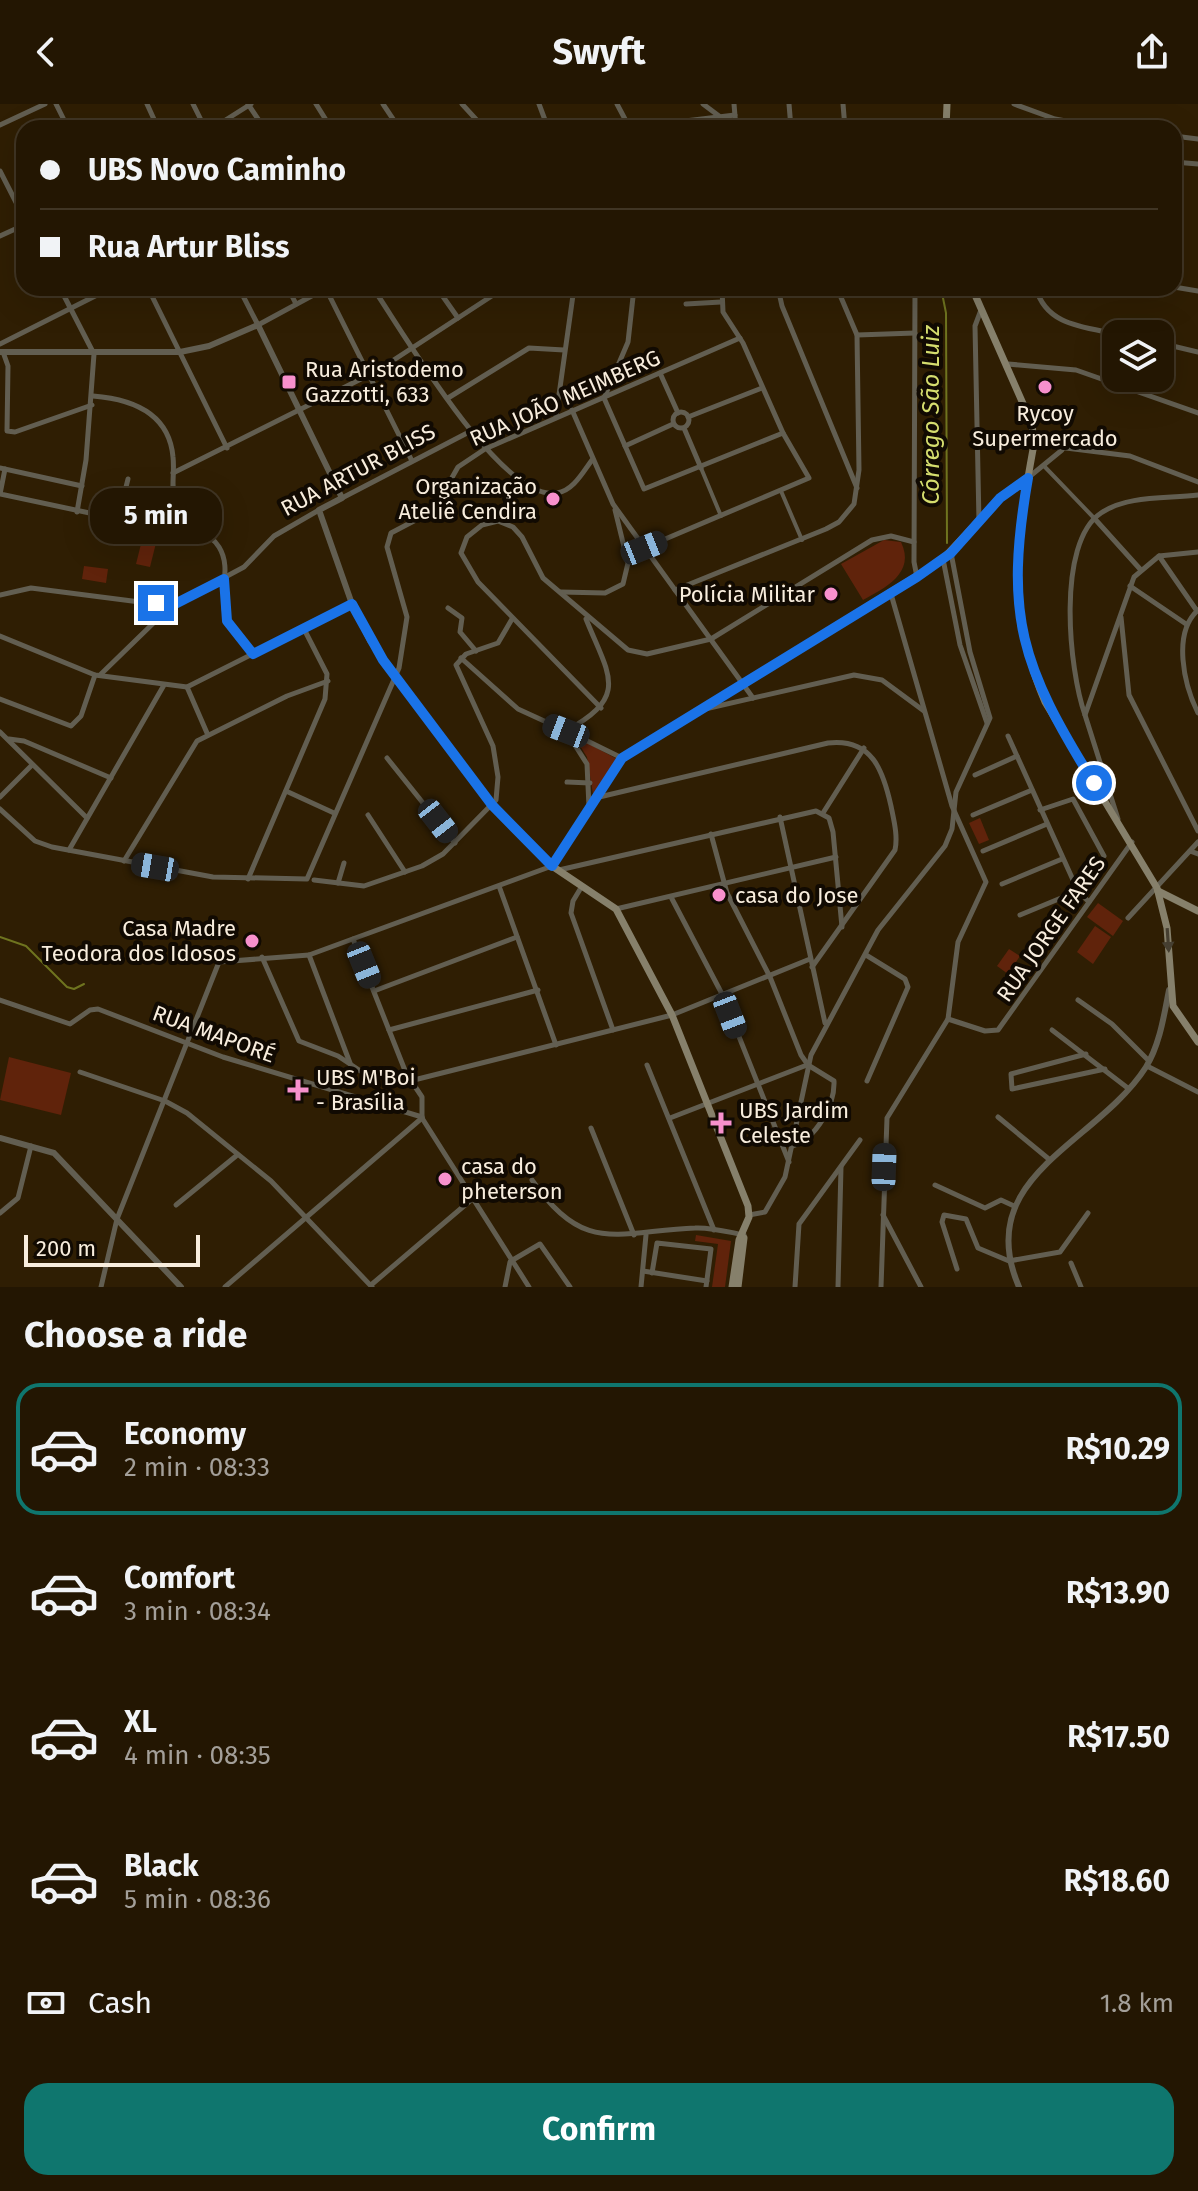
<!DOCTYPE html>
<html lang="en">
<head>
<meta charset="utf-8">
<style>
  :root { --surface:#231602; --page:#2f2311; --text:#f1f3f6; --muted:#a39f99; --line:#403524; --accent:#0f766e }
  body { margin:0; font-family:"Fira Sans",sans-serif; background:var(--page); color:var(--text); height:100vh; display:flex; flex-direction:column; font-size:30px; white-space:nowrap }
  * { box-sizing:border-box; margin:0 }
  p { font-size:26px; color:var(--muted) }
  .icon { flex:none; width:44px; height:44px; fill:none; stroke:currentColor; stroke-width:2; stroke-linecap:round; stroke-linejoin:round }
  .map { position:relative; height:1183px; overflow:hidden }
  .panel { display:flex; flex-direction:column; background:var(--surface); flex:1 }
  .panel>* { flex:none }
  .hud { position:absolute; left:16px; top:16px; width:1166px; height:176px; border-radius:24px; box-shadow:0 8px 32px #0002,0 0 0 2px var(--line); display:grid; align-content:center; height:176px; padding:0 24px; background:var(--surface) }
  .controls { position:absolute; left:1102px; top:216px; display:grid; gap:16px }
  .controls a { display:grid; place-items:center; width:72px; height:72px; border-radius:16px; background:var(--surface); box-shadow:0 8px 32px #0002,0 0 0 2px var(--line); font-size:40px }
  .scale { position:absolute; left:24px; bottom:20px; width:176px; box-sizing:border-box; padding-left:8px; border:4px solid #f8eddd; border-top:0; font-size:22px; line-height:28px; white-space:nowrap; color:#f8eddd; -webkit-text-stroke:6px #110a02; paint-order:stroke }
  .end { position:absolute; width:36px; height:36px; margin:-18px; border:10px solid #1a73e8; background:#fff; box-shadow:0 0 0 4px #fff }
  .from { border-radius:50% }
  .bubble { position:absolute; height:56px; border-radius:24px; background:var(--surface); box-shadow:0 8px 32px #0002,0 0 0 2px var(--line); font-size:26px; font-weight:700; line-height:56px; text-align:center }
  .car { position:absolute; width:24px; height:48px; margin:-24px -12px; border-radius:10px; box-shadow:0 0 6px 2px #0007; background:linear-gradient(#222 24%,#8ab4d8 0 40%,#222 0 76%,#8ab4d8 0 86%,#222 0) }
  .hud b { display:flex; align-items:center; gap:28px; height:76px; font-size:30px }
  .hud b+b { border-top:2px solid var(--line) }
  .hud i { width:20px; height:20px; background:var(--text) }
  ul { padding:0; list-style:none }
  li { display:flex; align-items:center; gap:24px; height:132px; margin:0 16px 12px; padding:0 8px; border:4px solid transparent; border-radius:24px }
  li div { flex:1 }
  li b { display:block; font-size:30px }
  li em { font-style:normal; font-weight:700 }
  li.active { border-color:var(--accent) }
  li>.icon { width:72px; height:72px; stroke-width:1.5 }
  h2 { padding:0 24px; font-size:36px; line-height:96px }
  .pay { display:flex; align-items:center; gap:20px; height:88px; padding:0 24px; font-size:30px }
  .pay p { margin-inline-start:auto }
  .button { display:flex; gap:16px; margin-top:auto; padding:16px 24px }
  .button a { flex:1; height:92px; border-radius:24px; background:var(--accent); color:#fff; font-size:32px; font-weight:700; line-height:92px; text-align:center }
  header { display:flex; justify-content:space-between; align-items:center; height:104px; padding:0 24px; background:var(--surface); font-size:36px; font-weight:700 }
  .map>svg:first-child { display:block }
  .green { fill:#60230b }
  .lines { fill:none; stroke-linecap:round; stroke-linejoin:round }
  .stream { stroke:#6f741f; stroke-width:2 }
  .pedestrian { stroke:#625e51; stroke-width:4 }
  .minor { stroke:#625e51; stroke-width:5 }
  .tertiary { stroke:#625e51; stroke-width:6 }
  .secondary { stroke:#86806b; stroke-width:7 }
  .oneway { fill:#463f31 }
  .route { stroke:#1a73e8; stroke-width:10 }
  .poi-dot { fill:#f790cd; stroke:#110a02; stroke-width:3 }
  .labels { text-anchor:middle; dominant-baseline:central; stroke-width:8; stroke-linejoin:round; paint-order:stroke }
  .poi-label { font-size:22px; fill:#f8eddd; stroke:#110a02; text-anchor:start }
  .street-label { font-size:22px; fill:#f8eddd; stroke:#110a02 }
  .water-label { font-size:24px; font-style:italic; fill:#d5dd6e; stroke:#110a02 }
</style>
</head>
<body>
<header><svg class="icon" aria-label="back" viewBox="0 0 24 24"><path d="M15 5l-7 7 7 7"/></svg>Swyft<svg class="icon" aria-label="share" viewBox="0 0 24 24"><path d="M12 15V3M7 8l5-5 5 5M5 13v7h14v-7"/></svg></header>
<div class="map">
<svg width="1198" height="1183" viewBox="0 0 1198 1183">
  <rect width="100%" height="100%" fill="#2f1e03"/>
  <!-- green -->
  <g class="green">
    <path d="M 142,436 L 156,439 L 150,463 L 136,460 Z"/>
    <path d="M 884,436 L 901,438 C 916,469 885,484 863,496 L 841,460 Z"/>
    <path d="M 84,462 L 108,465 L 106,479 L 82,475 Z"/>
    <path d="M 574,632 L 617,655 L 593,690 L 587,653 Z"/>
    <path d="M 980,714 L 989,736 L 979,740 L 969,719 Z"/>
    <path d="M 1098,799 L 1123,817 L 1113,832 L 1087,813 Z"/>
    <path d="M 1095,822 L 1111,833 L 1093,860 L 1077,848 Z"/>
    <path d="M 1009,845 L 1020,852 L 1008,870 L 997,862 Z"/>
    <path d="M 9,953 L 71,969 L 61,1011 L 0,996 Z"/>
    <path d="M 696,1131 L 731,1137 L 725,1183 L 712,1183 L 718,1140 L 695,1137 Z"/>
  </g>
  <g class="lines">
    <!-- stream -->
    <g class="stream">
      <path d="M 941,184 L 946,209 L 947,439"/>
      <path d="M 0,833 L 26,842 L 67,883 L 74,885 L 84,880"/>
    </g>
    <!-- pedestrian -->
    <g class="pedestrian">
      <path d="M 1044,362 L 1094,414"/>
      <path d="M 701,364 L 721,412"/>
      <path d="M 781,387 L 802,436"/>
    </g>
    <!-- minor -->
    <g class="minor">
      <path d="M 56,0 L 68,24"/>
      <path d="M 147,0 L 158,24"/>
      <path d="M 193,0 L 205,24"/>
      <path d="M 248,0 L 264,24"/>
      <path d="M 316,0 L 331,24"/>
      <path d="M 383,0 L 399,24"/>
      <path d="M 462,0 L 484,24"/>
      <path d="M 539,0 L 548,24"/>
      <path d="M 617,0 L 626,17 L 635,23 L 735,11"/>
      <path d="M 703,0 L 719,12"/>
      <path d="M 734,0 L 736,24"/>
      <path d="M 789,0 L 791,24"/>
      <path d="M 843,0 L 845,24"/>
      <path d="M 1014,0 L 1055,15 L 1104,24"/>
      <path d="M 0,21 L 45,0"/>
      <path d="M 213,24 L 251,0"/>
      <path d="M 1174,32 L 1198,35"/>
      <path d="M 1174,58 L 1198,60"/>
      <path d="M 0,67 L 24,114"/>
      <path d="M 0,132 L 24,121"/>
      <path d="M 1174,183 L 1198,187"/>
      <path d="M 60,184 L 94,250 L 86,356 L 77,408"/>
      <path d="M 148,184 L 227,344"/>
      <path d="M 239,184 L 258,221 L 319,188 L 329,191 L 412,357"/>
      <path d="M 288,184 L 296,200"/>
      <path d="M 373,184 C 403,228 502,399 557,389 C 573,387 583,368 592,356"/>
      <path d="M 437,184 L 458,214"/>
      <path d="M 634,184 L 628,238 L 604,294 L 644,385 L 783,329"/>
      <path d="M 778,184 L 782,202 L 857,384"/>
      <path d="M 915,184 L 914,458 L 917,473"/>
      <path d="M 1036,184 C 1046,222 1085,223 1117,230"/>
      <path d="M 686,200 L 721,198"/>
      <path d="M 857,231 L 915,229"/>
      <path d="M 1160,239 L 1198,248"/>
      <path d="M 0,240 L 111,184"/>
      <path d="M 3,248 L 8,262 L 7,327 L 15,328 L 92,301"/>
      <path d="M 1008,260 L 1076,266 L 1198,309"/>
      <path d="M 386,261 L 504,184"/>
      <path d="M 660,269 L 678,309"/>
      <path d="M 93,292 C 131,295 169,308 173,353 C 175,370 170,385 176,402 C 185,428 208,425 219,443 C 232,464 219,487 225,510 C 228,525 242,538 253,550"/>
      <path d="M 448,294 L 529,244 L 564,246"/>
      <path d="M 572,306 L 613,400 L 753,594"/>
      <circle cx="681" cy="316" r="8"/>
      <path d="M 556,312 L 574,184"/>
      <path d="M 688,313 L 762,284"/>
      <path d="M 684,324 L 701,364"/>
      <path d="M 1034,340 L 1130,352 L 1198,378"/>
      <path d="M 625,342 L 673,320"/>
      <path d="M 0,364 L 82,382"/>
      <path d="M 5,365 L 0,390 L 118,415 L 129,425"/>
      <path d="M 173,369 L 367,272"/>
      <path d="M 1029,373 L 1062,346"/>
      <path d="M 342,394 L 471,327"/>
      <path d="M 1094,414 L 1140,465"/>
      <path d="M 118,415 L 128,375"/>
      <path d="M 979,418 L 975,222 L 981,206"/>
      <path d="M 644,444 L 809,374 L 783,329 L 743,239 L 723,208 L 722,184"/>
      <path d="M 1159,452 L 1197,507"/>
      <path d="M 943,455 L 960,541 L 987,619"/>
      <path d="M 1130,482 L 1186,520"/>
      <path d="M 675,486 L 826,425 L 839,418 L 854,400 L 859,366 L 857,231 L 837,184"/>
      <path d="M 561,488 L 605,489 L 623,480 L 628,459 L 615,406"/>
      <path d="M 0,491 L 31,484 L 171,502 L 244,463 L 274,432 L 319,406"/>
      <path d="M 448,504 L 462,514 L 460,528 L 476,547"/>
      <path d="M 1198,506 C 1172,529 1184,581 1198,609"/>
      <path d="M 1121,513 L 1129,591 L 1198,727"/>
      <path d="M 0,532 L 95,571 L 187,583 L 352,500"/>
      <path d="M 461,554 L 518,605 L 566,627 C 630,592 609,572 586,515"/>
      <path d="M 100,571 L 171,502"/>
      <path d="M 187,583 L 207,629"/>
      <path d="M 0,595 L 71,622 L 81,612 L 95,571"/>
      <path d="M 601,604 L 478,478 L 461,449 L 467,433 L 482,421 L 498,417 L 513,423 L 522,433 L 543,474 L 628,546 L 647,550 L 711,535 L 872,436 L 891,432 L 914,438"/>
      <path d="M 705,605 L 854,571 L 882,576 L 924,607"/>
      <path d="M 1085,611 C 1069,566 1056,439 1101,409 C 1127,391 1168,395 1198,391"/>
      <path d="M 566,627 L 587,660 L 589,703"/>
      <path d="M 567,627 L 622,654"/>
      <path d="M 0,628 L 87,714"/>
      <path d="M 1008,632 L 1078,787 L 1089,798"/>
      <path d="M 9,635 L 24,637 L 111,674"/>
      <path d="M 387,654 L 455,739"/>
      <path d="M 975,671 L 1017,652"/>
      <path d="M 567,678 L 590,679"/>
      <path d="M 286,687 L 334,709"/>
      <path d="M 0,693 L 32,661"/>
      <path d="M 595,694 L 828,639 C 872,634 883,666 891,702 C 894,717 898,732 895,746 L 812,863"/>
      <path d="M 0,705 L 35,737 L 52,743 L 213,773 L 307,775 L 399,564 L 407,513 L 387,443 L 391,429 L 433,407 L 458,363 L 485,345 L 740,234"/>
      <path d="M 1040,706 L 1073,695 L 1104,752"/>
      <path d="M 823,709 L 864,644"/>
      <path d="M 368,711 L 405,768"/>
      <path d="M 973,711 L 1032,686"/>
      <path d="M 780,713 L 825,919"/>
      <path d="M 1118,715 L 1085,611 L 1134,473 L 1159,452 L 1198,448"/>
      <path d="M 711,730 L 727,789 L 770,873 L 801,951 L 808,961 L 834,977 C 835,1001 816,1035 792,1042"/>
      <path d="M 69,746 L 164,581"/>
      <path d="M 983,747 L 1047,720"/>
      <path d="M 1190,747 L 1198,750"/>
      <path d="M 124,757 L 197,637 L 287,592 L 328,577"/>
      <path d="M 559,766 L 816,707 L 829,714 L 833,728 L 842,823"/>
      <path d="M 248,775 L 325,595 L 327,570 L 303,523"/>
      <path d="M 314,776 L 364,782 L 422,762 L 443,750 L 496,696 L 498,673 L 493,642 L 456,561 L 466,550 L 498,539 L 512,515"/>
      <path d="M 338,779 L 344,759"/>
      <path d="M 1002,780 L 1062,755"/>
      <path d="M 499,782 L 556,941"/>
      <path d="M 582,782 L 573,797 L 571,809 L 613,926"/>
      <path d="M 671,793 L 722,890 L 789,1058"/>
      <path d="M 616,805 L 836,753"/>
      <path d="M 1020,811 L 1078,787"/>
      <path d="M 1128,814 L 1198,738"/>
      <path d="M 353,835 L 406,969 L 422,993 L 422,1014"/>
      <path d="M 309,851 L 350,959"/>
      <path d="M 866,851 L 905,875 L 908,883 L 867,977"/>
      <path d="M 262,853 L 299,937 L 338,952 L 365,970 L 410,977 L 672,911 L 810,855"/>
      <path d="M 374,887 L 517,833"/>
      <path d="M 0,896 L 70,920 L 90,906 L 98,905 L 223,953 L 422,1013"/>
      <path d="M 1078,896 L 1112,920 L 1149,957"/>
      <path d="M 948,915 L 985,927 L 998,926 L 1132,738"/>
      <path d="M 389,926 L 538,886"/>
      <path d="M 1052,926 L 1129,985"/>
      <path d="M 1086,950 L 1011,970 L 1012,985 L 1105,965"/>
      <path d="M 647,961 L 714,1126"/>
      <path d="M 1147,962 L 1198,988"/>
      <path d="M 80,968 L 165,997 L 187,1009 L 271,1077 L 372,1183"/>
      <path d="M 998,1013 L 1050,1056"/>
      <path d="M 422,1014 L 529,1183"/>
      <path d="M 670,1014 L 807,961"/>
      <path d="M 591,1024 L 634,1131"/>
      <path d="M 532,1076 C 584,1152 618,1127 695,1124 C 711,1123 728,1128 744,1131"/>
      <path d="M 935,1081 L 985,1104 L 1001,1096 L 1014,1102"/>
      <path d="M 176,1101 L 236,1052"/>
      <path d="M 0,1109 L 18,1094 L 31,1042"/>
      <path d="M 749,1111 L 765,1108 L 785,1073 L 811,951 L 878,826 L 945,742 L 952,725 L 956,688 L 990,614 L 970,548 L 951,449"/>
      <path d="M 883,1111 L 921,1183"/>
      <path d="M 511,1157 L 540,1140 L 570,1183"/>
      <path d="M 1071,1159 L 1081,1183"/>
      <path d="M 957,1165 L 942,1118 L 944,1111 L 966,1115 L 978,1144 L 1009,1157 L 1060,1148 L 1088,1109"/>
      <path d="M 643,1167 L 707,1177"/>
      <path d="M 652,1169 L 657,1139 L 711,1145 L 706,1183"/>
      <path d="M 371,1181 L 471,1096"/>
      <path d="M 101,1183 L 117,1115 L 219,858 L 309,851 L 552,762"/>
      <path d="M 225,1183 L 422,1014"/>
      <path d="M 505,1183 L 510,1158"/>
      <path d="M 641,1183 L 646,1131"/>
      <path d="M 795,1183 L 799,1120 L 860,1036"/>
      <path d="M 838,1183 L 841,1063"/>
      <path d="M 881,1183 L 887,1014 L 948,915 L 958,838 L 986,778 L 952,702 L 891,490"/>
    </g>
    <!-- tertiary -->
    <g class="tertiary">
      <path d="M 0,248 L 180,248 L 209,242 L 258,221 L 342,394 L 319,406 L 352,500 L 370,537 L 492,701 L 552,762"/>
      <path d="M 0,1034 L 54,1049 L 181,1183"/>
      <path d="M 1019,1183 C 971,1072 1097,1040 1146,963 C 1160,940 1164,911 1169,886"/>
    </g>
    <!-- secondary -->
    <g class="secondary">
      <path d="M 946,24 L 947,0"/>
      <path d="M 972,184 L 1032,320 L 1034,340 C 1016,438 1005,503 1045,598 L 1157,784 L 1167,824 L 1173,902 L 1198,938"/>
      <path d="M 1158,787 L 1198,807"/>
      <path d="M 732,1183 L 739,1136 L 749,1113 L 748,1102 L 672,911 L 616,805 L 552,762 L 622,654 L 941,457 L 1000,394 L 1028,374"/>
      <path d="M 738,1183 L 744,1134"/>
    </g>
  </g>
  <!-- one-way arrows -->
  <defs><path id="oneway-solid" d="M-6-.8H1V-3.2L6.5 0L1 3.2V.8H-6Z" transform="scale(2)"/></defs>
  <use class="oneway" href="#oneway-solid" transform="translate(1168 836) rotate(86)"/>
  <g class="lines">
    <!-- route -->
    <path class="route" d="M 156,499 L 171,502 L 224,475 L 227,517 L 253,550 L 352,500 L 383,556 L 492,701 L 552,762 L 622,654 L 917,473 L 951,449 L 1000,394 L 1028,374 C 1004,512 1021,562 1094,679"/>
  </g>
  <!-- markers -->
  <g class="poi-dot">
    <rect x="281" y="270" width="16" height="16" rx="4"/>
    <circle cx="1045" cy="283" r="8"/>
    <circle cx="553" cy="395" r="8"/>
    <circle cx="831" cy="490" r="8"/>
    <circle cx="719" cy="791" r="8"/>
    <circle cx="252" cy="837" r="8"/>
    <path d="M294 974h8v8h8v8h-8v8h-8v-8h-8v-8h8z"/>
    <path d="M717 1007h8v8h8v8h-8v8h-8v-8h-8v-8h8z"/>
    <circle cx="445" cy="1075" r="8"/>
  </g>
  <g class="labels">
    <!-- poi labels -->
    <g class="poi-label">
      <text x="305" y="265">Rua Aristodemo<tspan x="305" dy="25">Gazzotti, 633</tspan></text>
      <text x="1045" y="309" text-anchor="middle">Rycoy<tspan x="1045" dy="25">Supermercado</tspan></text>
      <text x="537" y="382" text-anchor="end">Organização<tspan x="537" dy="25">Ateliê Cendira</tspan></text>
      <text x="815" y="490" text-anchor="end">Polícia Militar</text>
      <text x="735" y="791">casa do Jose</text>
      <text x="236" y="824" text-anchor="end">Casa Madre<tspan x="236" dy="25">Teodora dos Idosos</tspan></text>
      <text x="316" y="973">UBS M'Boi<tspan x="316" dy="25">- Brasília</tspan></text>
      <text x="739" y="1006">UBS Jardim<tspan x="739" dy="25">Celeste</tspan></text>
      <text x="461" y="1062">casa do<tspan x="461" dy="25">pheterson</tspan></text>
    </g>
    <!-- street labels -->
    <g class="street-label">
      <text transform="translate(565 294) rotate(-24)">RUA JOÃO MEIMBERG</text>
      <text transform="translate(358 366) rotate(-28)">RUA ARTUR BLISS</text>
      <text transform="translate(1051 825) rotate(-55)">RUA JORGE FARES</text>
      <text transform="translate(214 930) rotate(20)">RUA MAPORÉ</text>
    </g>
    <!-- water labels -->
    <g class="water-label">
      <text transform="translate(931 311) rotate(-90)">Córrego São Luiz</text>
    </g>
  </g>
</svg>
<div class="controls">
<a><svg class="icon" aria-label="layers" viewBox="0 0 24 24"><path d="M12 4l9 5-9 5-9-5zM3 14l9 5 9-5"/></svg></a>
</div>
<div class="scale">200 m</div>
<i class="end from" style="left:1094px;top:679px"></i>
<i class="end" style="left:156px;top:499px"></i>
<div class="bubble" style="left:90px;top:384px;width:132px">5 min</div>
<i class="car" style="left:644px;top:444px;rotate:68deg"></i>
<i class="car" style="left:566px;top:627px;rotate:291deg"></i>
<i class="car" style="left:438px;top:717px;rotate:142deg"></i>
<i class="car" style="left:155px;top:763px;rotate:280deg"></i>
<i class="car" style="left:364px;top:861px;rotate:158deg"></i>
<i class="car" style="left:730px;top:911px;rotate:159deg"></i>
<i class="car" style="left:884px;top:1063px;rotate:2deg"></i>
<div class="hud">
<b><i class="from"></i>UBS Novo Caminho</b>
<b><i></i>Rua Artur Bliss</b>
</div>
</div>
<section class="panel">
<h2>Choose a ride</h2>
<ul>
<li class="active"><svg class="icon" aria-label="car" viewBox="0 0 24 24"><path d="M5 17H2v-5l4-1 3-4h7l3 4 3 1v5h-3M9 17h6M6 11h13"/><circle cx="7" cy="17" r="2"/><circle cx="17" cy="17" r="2"/></svg><div><b>Economy</b><p>2 min · 08:33</p></div><em>R$10.29</em></li>
<li><svg class="icon" aria-label="car" viewBox="0 0 24 24"><path d="M5 17H2v-5l4-1 3-4h7l3 4 3 1v5h-3M9 17h6M6 11h13"/><circle cx="7" cy="17" r="2"/><circle cx="17" cy="17" r="2"/></svg><div><b>Comfort</b><p>3 min · 08:34</p></div><em>R$13.90</em></li>
<li><svg class="icon" aria-label="car" viewBox="0 0 24 24"><path d="M5 17H2v-5l4-1 3-4h7l3 4 3 1v5h-3M9 17h6M6 11h13"/><circle cx="7" cy="17" r="2"/><circle cx="17" cy="17" r="2"/></svg><div><b>XL</b><p>4 min · 08:35</p></div><em>R$17.50</em></li>
<li><svg class="icon" aria-label="car" viewBox="0 0 24 24"><path d="M5 17H2v-5l4-1 3-4h7l3 4 3 1v5h-3M9 17h6M6 11h13"/><circle cx="7" cy="17" r="2"/><circle cx="17" cy="17" r="2"/></svg><div><b>Black</b><p>5 min · 08:36</p></div><em>R$18.60</em></li>
</ul>
<div class="pay"><svg class="icon" aria-label="cash" viewBox="0 0 24 24"><path d="M3 7h18v10H3z"/><circle cx="12" cy="12" r="2"/></svg>Cash<p>1.8 km</p></div>
<div class="button"><a>Confirm</a></div>
</section>
</body>
</html>
